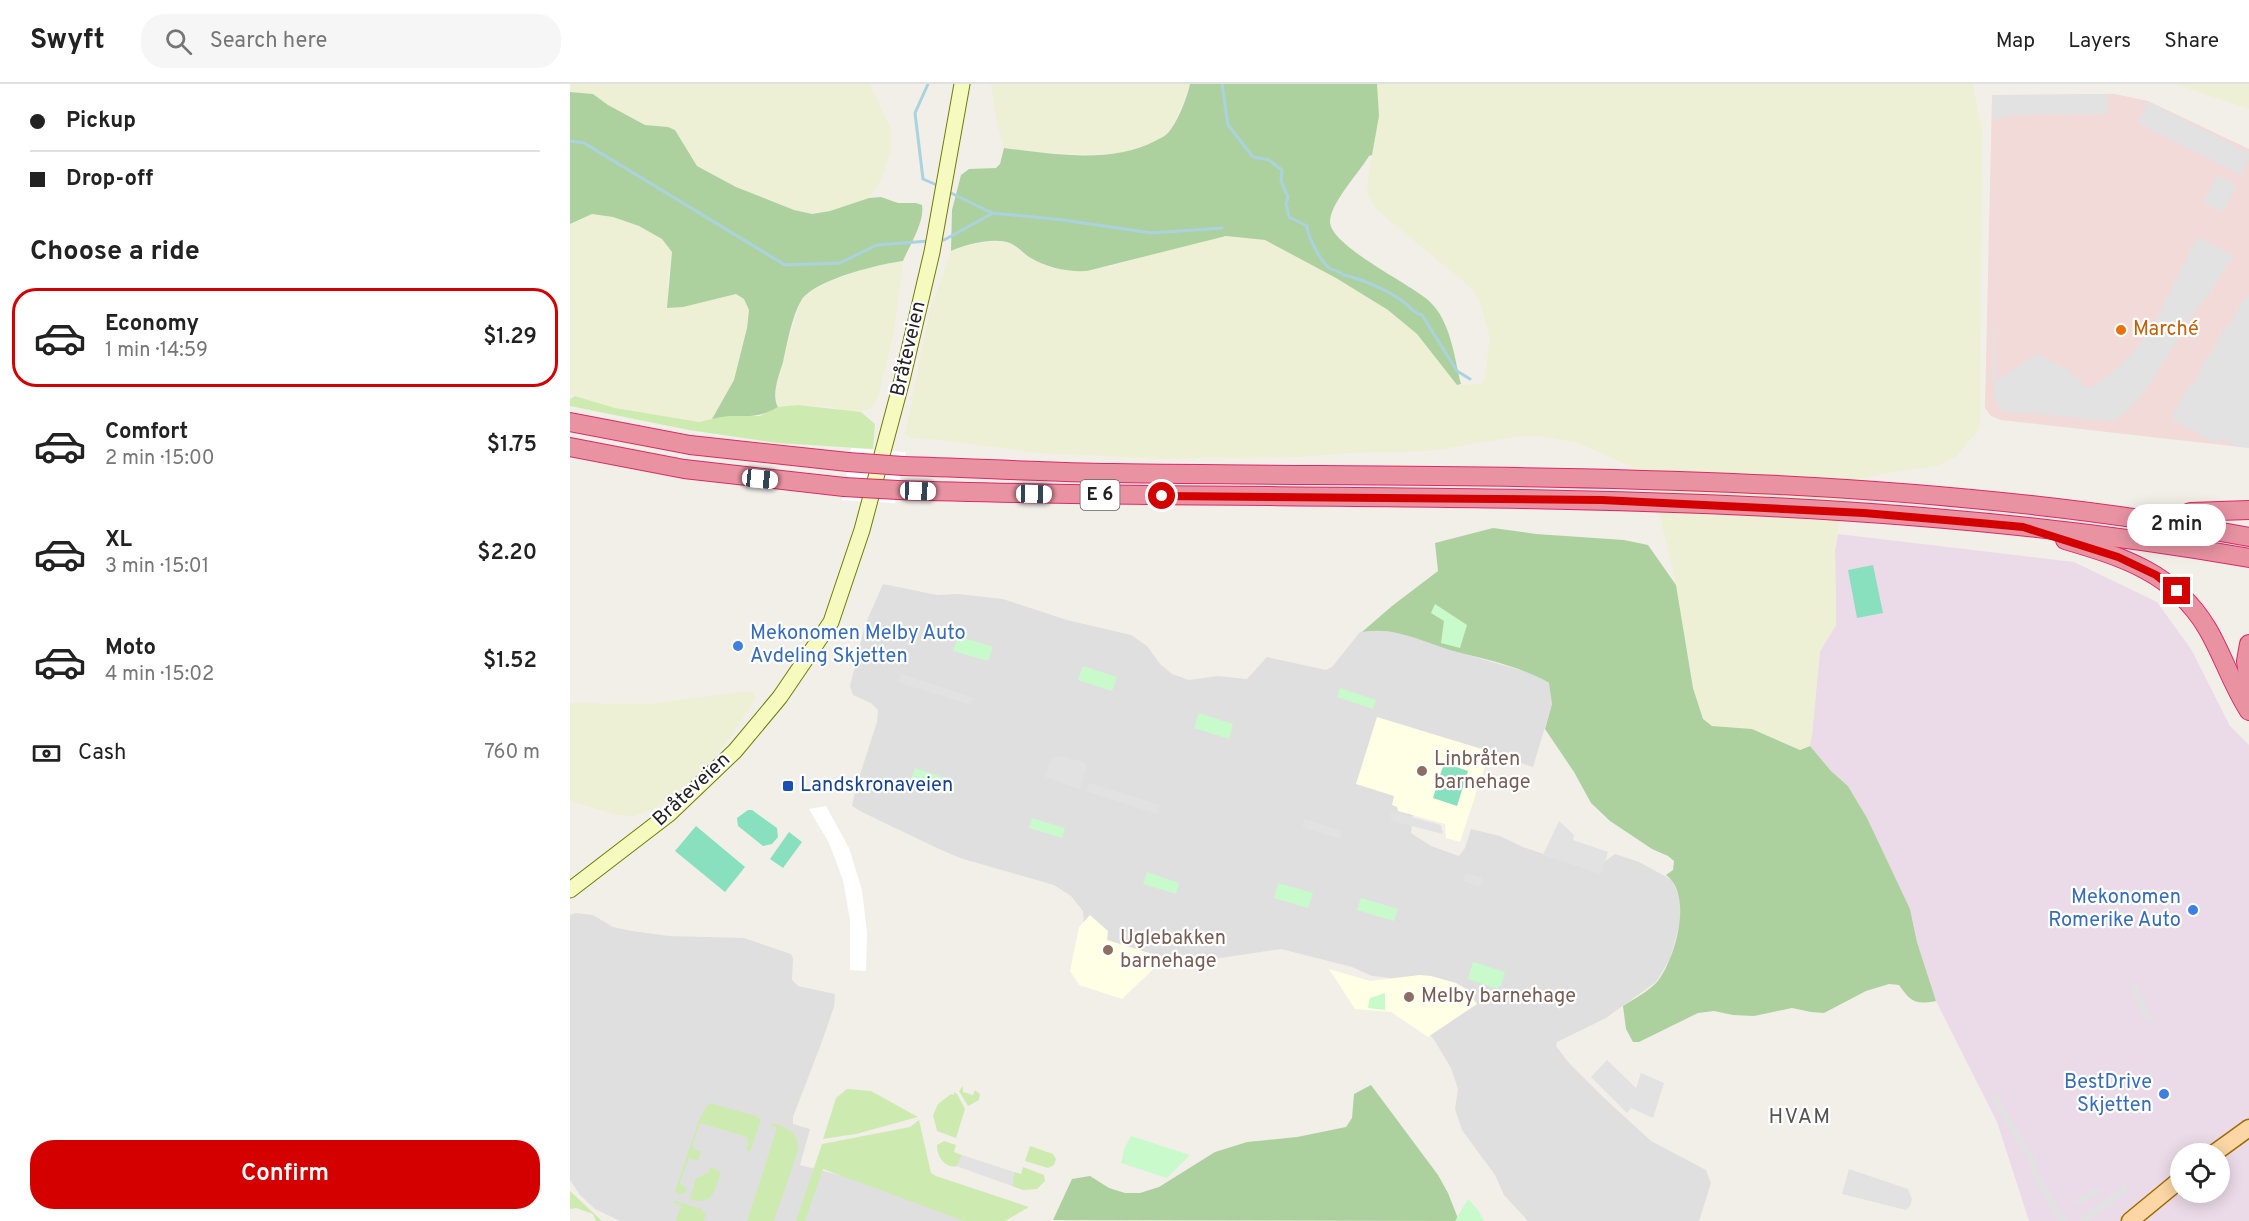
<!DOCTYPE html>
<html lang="en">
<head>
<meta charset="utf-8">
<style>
  :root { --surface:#fff; --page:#f6f6f6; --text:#222; --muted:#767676; --line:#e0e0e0; --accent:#d40000 }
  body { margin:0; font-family:Overpass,sans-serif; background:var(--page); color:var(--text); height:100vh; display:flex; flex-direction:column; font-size:22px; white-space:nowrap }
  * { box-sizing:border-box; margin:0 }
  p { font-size:20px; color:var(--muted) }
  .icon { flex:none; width:33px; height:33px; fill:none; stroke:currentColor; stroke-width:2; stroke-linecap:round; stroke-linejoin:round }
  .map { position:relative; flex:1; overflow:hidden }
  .panel { display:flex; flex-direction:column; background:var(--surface); width:570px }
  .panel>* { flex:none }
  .top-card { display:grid; align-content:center; height:132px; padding:0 30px; background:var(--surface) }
  .controls { position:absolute; left:1600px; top:1059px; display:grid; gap:12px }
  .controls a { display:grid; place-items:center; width:60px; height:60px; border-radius:50%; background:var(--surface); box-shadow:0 3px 15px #0003; font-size:30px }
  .end { position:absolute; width:27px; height:27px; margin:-14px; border:8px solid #d40000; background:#fff; box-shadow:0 0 0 3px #fff }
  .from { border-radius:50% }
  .bubble { position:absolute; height:42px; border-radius:21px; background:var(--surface); box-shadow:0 3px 15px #0003; font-size:20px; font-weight:600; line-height:42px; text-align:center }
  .car { position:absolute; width:18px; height:36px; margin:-18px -9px; border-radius:8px; box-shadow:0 0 4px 2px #0007; background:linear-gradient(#fff 24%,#345 0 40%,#fff 0 76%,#345 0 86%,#fff 0) }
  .top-card b { display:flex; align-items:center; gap:21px; height:57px; font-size:22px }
  .top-card b+b { border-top:2px solid var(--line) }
  .top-card i { width:15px; height:15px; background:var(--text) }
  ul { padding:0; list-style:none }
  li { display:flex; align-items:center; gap:18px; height:99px; margin:0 12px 9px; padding:0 18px; border:3px solid transparent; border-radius:24px }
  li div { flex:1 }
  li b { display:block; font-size:22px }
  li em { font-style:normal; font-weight:600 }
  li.on { border-color:var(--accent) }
  li>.icon { width:54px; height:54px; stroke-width:1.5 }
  h2 { padding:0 30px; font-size:27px; line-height:72px }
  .pay { display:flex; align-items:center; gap:15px; height:66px; padding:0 30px; font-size:22px }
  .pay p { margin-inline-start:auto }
  .action { display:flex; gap:12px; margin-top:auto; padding:12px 30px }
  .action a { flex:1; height:69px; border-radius:24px; background:var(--accent); color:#fff; font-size:24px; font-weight:600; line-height:69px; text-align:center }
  header { display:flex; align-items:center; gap:36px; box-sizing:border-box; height:84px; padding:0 30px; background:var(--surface); border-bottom:2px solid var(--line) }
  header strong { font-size:28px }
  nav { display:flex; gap:33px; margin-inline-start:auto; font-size:21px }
  .search { width:420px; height:54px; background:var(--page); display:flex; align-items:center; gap:15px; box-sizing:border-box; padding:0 21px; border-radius:24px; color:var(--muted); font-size:22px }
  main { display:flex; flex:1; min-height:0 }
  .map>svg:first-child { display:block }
  .residential { fill:#e0dfdf }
  .commercial { fill:#f2dad9 }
  .industrial { fill:#ebdbe8; fill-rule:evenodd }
  .education { fill:#ffffe5 }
  .farmland { fill:#eef0d5 }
  .grass { fill:#cdebb0 }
  .forest { fill:#add19e }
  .park { fill:#c8facc }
  .pitch { fill:#88e0be }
  .parking { fill:#e2e2e2 }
  .pier { fill:#fff }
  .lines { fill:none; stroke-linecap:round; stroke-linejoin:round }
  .stream { stroke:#aad3df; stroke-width:3 }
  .secondary-casing { stroke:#707d05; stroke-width:17 }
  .primary-casing { stroke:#a06b00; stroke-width:19 }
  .motorway-casing { stroke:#dc2a67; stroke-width:20 }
  .secondary { stroke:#f7fabf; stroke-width:15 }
  .primary { stroke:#fcd6a4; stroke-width:16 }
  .motorway { stroke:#e892a2; stroke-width:18 }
  .motorway-bridge-casing { stroke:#dc2a67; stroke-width:20; stroke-linecap:butt }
  .motorway-bridge { stroke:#e892a2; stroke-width:18 }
  .route { stroke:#d40000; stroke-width:8 }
  .food-dot { fill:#e8710a; stroke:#fff; stroke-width:2 }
  .shop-dot { fill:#3f7fe0; stroke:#fff; stroke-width:2 }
  .education-dot { fill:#8d6e63; stroke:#fff; stroke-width:2 }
  .transit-dot { fill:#1a4fb4; stroke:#fff; stroke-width:2 }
  .labels { text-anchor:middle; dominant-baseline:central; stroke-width:4.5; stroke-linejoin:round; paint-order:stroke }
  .shield { fill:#fff; stroke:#646464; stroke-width:1.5 }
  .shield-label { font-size:18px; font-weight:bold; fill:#222 }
  .food-label { font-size:20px; fill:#c56008; stroke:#fff; text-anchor:start }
  .street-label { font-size:20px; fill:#222; stroke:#fff }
  .shop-label { font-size:20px; fill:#366cbe; stroke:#fff; text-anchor:end }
  .education-label { font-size:20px; fill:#785e54; stroke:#fff; text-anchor:start }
  .transit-label { font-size:20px; fill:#164399; stroke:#fff; text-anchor:start }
  .neighbourhood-label { font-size:21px; letter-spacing:1.5px; fill:#555; stroke:#fff }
</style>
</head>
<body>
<header>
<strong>Swyft</strong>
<div class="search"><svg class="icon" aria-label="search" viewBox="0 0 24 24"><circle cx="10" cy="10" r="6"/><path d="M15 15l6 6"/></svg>Search here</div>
<nav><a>Map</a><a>Layers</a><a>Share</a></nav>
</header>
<main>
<section class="panel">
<div class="top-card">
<b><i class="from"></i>Pickup</b>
<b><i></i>Drop-off</b>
</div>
<h2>Choose a ride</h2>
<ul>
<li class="on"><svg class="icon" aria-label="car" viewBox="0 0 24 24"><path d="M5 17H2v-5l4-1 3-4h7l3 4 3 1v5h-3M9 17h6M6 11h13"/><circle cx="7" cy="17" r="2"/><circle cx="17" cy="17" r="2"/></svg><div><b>Economy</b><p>1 min · 14:59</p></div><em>$1.29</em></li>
<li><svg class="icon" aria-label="car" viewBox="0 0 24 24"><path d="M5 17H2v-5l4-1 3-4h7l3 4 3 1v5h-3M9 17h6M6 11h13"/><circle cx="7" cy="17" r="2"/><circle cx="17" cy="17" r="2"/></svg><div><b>Comfort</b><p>2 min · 15:00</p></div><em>$1.75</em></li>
<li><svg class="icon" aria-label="car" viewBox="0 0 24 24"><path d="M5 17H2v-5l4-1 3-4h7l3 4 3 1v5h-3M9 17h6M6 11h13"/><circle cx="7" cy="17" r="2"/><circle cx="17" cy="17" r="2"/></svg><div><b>XL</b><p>3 min · 15:01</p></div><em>$2.20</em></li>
<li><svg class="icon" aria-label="car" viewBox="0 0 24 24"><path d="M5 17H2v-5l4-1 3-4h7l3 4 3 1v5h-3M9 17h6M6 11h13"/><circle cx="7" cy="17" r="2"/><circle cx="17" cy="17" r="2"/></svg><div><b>Moto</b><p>4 min · 15:02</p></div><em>$1.52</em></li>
</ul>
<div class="pay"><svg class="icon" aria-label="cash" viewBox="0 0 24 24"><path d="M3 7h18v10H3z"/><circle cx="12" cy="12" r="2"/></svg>Cash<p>760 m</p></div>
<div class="action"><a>Confirm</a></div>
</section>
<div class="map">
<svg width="1679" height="1137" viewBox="0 0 1679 1137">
  <rect width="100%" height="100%" fill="#f2efe9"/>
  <!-- residential -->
  <g class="residential">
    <path d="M 313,500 L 367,511 L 388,510 L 433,515 L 497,536 L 561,551 L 577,562 L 590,580 L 602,590 L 619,596 L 648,592 L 677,595 L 697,573 L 756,586 L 762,583 L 790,548 L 804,546 L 831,549 L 884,567 L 964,590 L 980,600 L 982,620 L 963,683 L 900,662 L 843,728 L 841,749 L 861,762 L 889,772 L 895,764 L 901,745 L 930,752 L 953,763 L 979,772 L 1034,778 L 1045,770 L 1069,778 L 1102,796 L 1110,814 L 1111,836 L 1100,875 L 1086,898 L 1036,934 L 987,958 L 986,962 L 999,979 L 1033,1013 L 1081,1057 L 1136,1086 L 1141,1099 L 1129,1137 L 958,1137 L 934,1111 L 925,1091 L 892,1046 L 885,1025 L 888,1005 L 881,984 L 863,954 L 824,919 L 820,894 L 802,892 L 782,883 L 711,865 L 644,875 L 619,876 L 596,874 L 584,876 L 563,905 L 552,907 L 514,846 L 513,827 L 501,812 L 484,801 L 390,774 L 369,765 L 294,729 L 282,722 L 286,703 L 307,638 L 308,626 L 301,619 L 283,611 L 280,602 L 295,541 Z"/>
    <path d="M 6,829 L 23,831 L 43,843 L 62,847 L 99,852 L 174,854 L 221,870 L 223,874 L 222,896 L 228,902 L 265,910 L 264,923 L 251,960 L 223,1033 L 223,1040 L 240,1045 L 230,1081 L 297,1098 L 315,1107 L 350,1119 L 422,1132 L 435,1137 L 50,1137 L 25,1125 L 10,1111 L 0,1096 L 0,831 Z"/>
  </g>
  <!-- commercial -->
  <path class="commercial" d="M 1545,10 L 1578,17 L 1679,65 L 1679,364 L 1431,336 L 1421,332 L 1415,324 L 1422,11 Z"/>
  <!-- industrial -->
  <path class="industrial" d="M 1268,450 L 1504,478 L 1587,518 L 1621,565 L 1660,642 L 1679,661 L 1679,1137 L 1459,1137 L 1427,1038 L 1366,917 L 1347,858 L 1340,825 L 1289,720 L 1278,702 L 1261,687 L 1240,662 L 1250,567 L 1266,541 L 1265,466 ZM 1611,1070 L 1650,1070 L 1650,1108 L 1611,1108 Z"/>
  <!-- education -->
  <g class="education">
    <path d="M 807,633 L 915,666 L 918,673 L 890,758 L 876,754 L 875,740 L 828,727 L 827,723 L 822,721 L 824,712 L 786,700 Z"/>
    <path d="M 520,831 L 538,847 L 537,856 L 595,874 L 552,915 L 509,901 L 500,887 L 509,843 Z"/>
    <path d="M 759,885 L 800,897 L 850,891 L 861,892 L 886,899 L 896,905 L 907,920 L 858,953 L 821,928 L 785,925 Z"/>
  </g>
  <!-- farmland -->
  <g class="farmland">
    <path d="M 0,0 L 300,0 L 321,45 L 321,66 L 310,99 L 299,114 L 260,127 L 242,130 L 224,126 L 166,103 L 127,82 L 105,46 L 98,43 L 75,41 L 38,21 L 23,10 L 0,8 Z"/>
    <path d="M 421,0 L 620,0 L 609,29 L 597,51 L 578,61 L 561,67 L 545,70 L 512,70 L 473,69 L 434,64 L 427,40 Z"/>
    <path d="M 807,0 L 1403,0 L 1412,44 L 1410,344 L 1386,373 L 1367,382 L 1322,388 L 1286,396 L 1273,409 L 1265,466 L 1266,541 L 1250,567 L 1242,652 L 1239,663 L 1230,666 L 1182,645 L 1142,642 L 1133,635 L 1123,604 L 1106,501 L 1082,400 L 1073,388 L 1008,359 L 969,352 L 950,352 L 860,367 L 775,369 L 732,373 L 593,375 L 470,369 L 369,356 L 340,354 L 335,350 L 360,226 L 381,167 L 390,163 L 422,157 L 441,159 L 458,173 L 481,184 L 498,187 L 540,183 L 616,160 L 656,152 L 695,156 L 766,194 L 818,226 L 847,250 L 887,301 L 910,300 L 914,297 L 920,255 L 910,218 L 901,204 L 808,127 L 797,111 L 798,93 L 809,32 Z"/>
    <path d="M 1605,0 L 1679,0 L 1679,25 Z"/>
    <path d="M 22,130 L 43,133 L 69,142 L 92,155 L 102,168 L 97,203 L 149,214 L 166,210 L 174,214 L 179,226 L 172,270 L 164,296 L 142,335 L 129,338 L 89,333 L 45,324 L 0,310 L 0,140 Z"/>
    <path d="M 333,177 L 324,249 L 308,314 L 303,322 L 297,326 L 284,329 L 260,323 L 228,321 L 208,323 L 206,314 L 206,303 L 219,254 L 231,217 L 242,207 L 259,198 L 299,183 Z"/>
    <path d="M 168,608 L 184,608 L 185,616 L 158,656 L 139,679 L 99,716 L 81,726 L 64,732 L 46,731 L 0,717 L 0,619 L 80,620 Z"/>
  </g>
  <!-- grass -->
  <g class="grass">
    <path d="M 5,312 L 45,324 L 129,338 L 154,332 L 190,332 L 208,323 L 228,321 L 291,328 L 305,340 L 303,365 L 207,359 L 119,346 L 0,322 L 0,315 Z"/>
    <path d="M 393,1002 L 393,1008 L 403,1011 L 405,1006 L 410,1010 L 409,1016 L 398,1022 L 389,1007 Z"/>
    <path d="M 277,1005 L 301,1007 L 348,1033 L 286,1050 L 253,1055 L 266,1014 Z"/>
    <path d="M 384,1008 L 387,1010 L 395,1025 L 386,1054 L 367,1047 L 363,1031 L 368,1020 L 381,1010 L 384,1011 Z"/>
    <path d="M 139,1019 L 186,1032 L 191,1036 L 180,1068 L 176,1066 L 178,1059 L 177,1053 L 130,1039 L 123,1061 L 124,1065 L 131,1067 L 128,1077 L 119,1074 L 110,1098 L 111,1101 L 117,1104 L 115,1109 L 109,1111 L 105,1107 L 129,1036 Z"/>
    <path d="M 349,1036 L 361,1089 L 366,1092 L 459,1123 L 435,1137 L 394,1137 L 253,1085 L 235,1137 L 226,1137 L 252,1060 L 340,1043 Z"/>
    <path d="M 204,1039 C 221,1047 228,1046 228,1067 L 204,1137 L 177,1137 L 207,1044 L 201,1042 Z"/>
    <path d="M 374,1057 L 386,1061 L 384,1068 L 392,1071 L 388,1082 C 375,1085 367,1073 367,1061 Z"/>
    <path d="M 460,1062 L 483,1070 L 486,1075 L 484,1081 L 478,1084 L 455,1077 Z"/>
    <path d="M 140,1083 L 151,1088 C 144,1107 144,1122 120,1115 L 126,1094 L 138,1089 Z"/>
    <path d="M 453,1083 L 474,1091 L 475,1097 L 467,1105 L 453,1106 L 442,1102 L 444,1088 L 451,1090 Z"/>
    <path d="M 0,1107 L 32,1137 L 26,1137 L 23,1130 L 6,1124 L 0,1125 Z"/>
    <path d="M 106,1117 L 132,1125 L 132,1128 L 136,1129 L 134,1137 L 106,1137 L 111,1121 L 102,1118 Z"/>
  </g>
  <!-- forest -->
  <g class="forest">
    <path d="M 620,0 L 807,0 L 809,32 L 802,71 L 799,72 C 789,89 760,119 760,138 C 761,162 840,200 858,216 C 881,236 884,273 891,300 L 887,301 L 847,250 L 818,226 L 766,194 L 695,156 L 656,152 L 517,187 C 496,188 478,184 459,173 C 453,169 447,162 440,159 C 424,153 396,160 381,167 L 382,126 L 391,91 L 399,85 L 426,84 L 430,80 L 434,64 C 480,70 543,80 585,57 C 588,55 594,53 597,50 C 607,40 617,14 620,0 Z"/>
    <path d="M 0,8 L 23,10 L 38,21 L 75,41 L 98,43 L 105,46 L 127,82 L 166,103 L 224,126 L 242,130 L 260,127 L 299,114 L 311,113 L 328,119 L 346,119 L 352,121 C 355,138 339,162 333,177 C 309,180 243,196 231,217 C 222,232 217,260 213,278 C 209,291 201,311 208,323 C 181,339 170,327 142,335 L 164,296 L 177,244 L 179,226 L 174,215 L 166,210 L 113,223 L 97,224 L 102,168 L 92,155 L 69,142 L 43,133 L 22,130 L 0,140 Z"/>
    <path d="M 923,444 L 966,450 L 1054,456 L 1078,461 L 1106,501 L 1123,604 L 1133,635 L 1142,642 L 1182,645 L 1230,666 L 1240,662 L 1261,687 L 1278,702 L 1297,734 L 1340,825 L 1347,858 L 1366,917 C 1345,921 1341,918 1329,901 L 1319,900 L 1296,907 L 1254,929 L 1241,928 L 1222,924 L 1184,932 L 1163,931 L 1144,927 L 1128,929 L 1069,958 L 1063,958 L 1056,945 L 1053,922 C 1064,915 1079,907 1087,898 C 1105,876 1124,811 1096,791 L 1103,786 L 1104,777 L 1098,772 L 1082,765 L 1040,737 L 1021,719 L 1004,688 L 975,645 L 982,620 L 979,599 C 952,583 918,576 887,568 C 855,559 826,542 792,548 L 822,522 L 868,487 L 865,459 Z"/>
    <path d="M 801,1001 L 868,1091 L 878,1109 L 889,1137 L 483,1136 L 502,1095 L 520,1092 L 539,1104 L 555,1109 L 570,1109 L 589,1103 L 645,1068 L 677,1058 L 727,1053 L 776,1043 L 782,1034 L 784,1010 Z"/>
  </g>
  <!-- park -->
  <g class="park">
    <path d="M 865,520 L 897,541 L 890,564 L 871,559 L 874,537 L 861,529 Z"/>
    <path d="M 388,552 L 423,563 L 418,577 L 383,567 Z"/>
    <path d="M 513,582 L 547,593 L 542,607 L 508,596 Z"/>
    <path d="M 770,604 L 806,616 L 803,625 L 767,613 Z"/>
    <path d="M 629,629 L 663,640 L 659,655 L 624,644 Z"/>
    <path d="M 345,684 L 379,695 L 375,710 L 340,699 Z"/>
    <path d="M 462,734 L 495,744 L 492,754 L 459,744 Z"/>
    <path d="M 577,788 L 609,799 L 606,810 L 573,800 Z"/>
    <path d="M 708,799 L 743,809 L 738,824 L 704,814 Z"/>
    <path d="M 791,814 L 828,825 L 824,837 L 787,826 Z"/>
    <path d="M 903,878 L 935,888 L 931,902 L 925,904 L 898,895 Z"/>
    <path d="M 815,909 L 815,926 L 798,924 L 800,914 Z"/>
    <path d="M 561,1052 L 620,1071 L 597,1094 L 551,1079 L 554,1065 Z"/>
    <path d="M 898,1115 L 908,1126 L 914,1137 L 885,1137 Z"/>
  </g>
  <!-- pitch -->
  <g class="pitch">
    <path d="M 1303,481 L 1313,529 L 1287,534 L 1278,486 Z"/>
    <path d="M 874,679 L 898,687 L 887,722 L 863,714 Z"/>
    <path d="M 178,726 L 182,726 L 207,744 L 208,753 L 202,760 L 193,762 L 168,742 L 167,734 Z"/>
    <path d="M 126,742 L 175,783 L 155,808 L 105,767 Z"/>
    <path d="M 219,748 L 232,758 L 213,784 L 200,775 Z"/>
  </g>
  <!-- parking -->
  <g class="parking">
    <path d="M 1537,10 L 1538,30 L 1437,31 L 1429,35 L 1422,35 L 1422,11 Z"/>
    <path d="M 1578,18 L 1679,69 L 1679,75 L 1671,91 L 1568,39 Z"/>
    <path d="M 1647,91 L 1666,101 L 1653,128 L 1633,118 Z"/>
    <path d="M 1627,153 L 1664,172 L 1617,241 L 1574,309 L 1555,329 L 1543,337 L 1432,327 L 1425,316 L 1424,298 L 1467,270 L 1502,288 L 1501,291 L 1509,295 L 1513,301 L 1521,304 L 1550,282 L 1568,262 L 1584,239 Z"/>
    <path d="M 1679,211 L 1679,364 L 1669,363 L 1650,354 L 1647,360 L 1601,335 L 1614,310 L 1623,298 L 1626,299 L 1630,285 L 1637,273 L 1643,267 L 1656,241 L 1659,242 L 1672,217 Z"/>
    <path d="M 1424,238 L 1426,238 L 1425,296 L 1422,297 Z"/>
    <path d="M 331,590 L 404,614 L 401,621 L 328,598 Z"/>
    <path d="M 492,672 L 515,679 L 517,682 L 510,705 L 475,693 L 481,674 Z"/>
    <path d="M 519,699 L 590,721 L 587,730 L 516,707 Z"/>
    <path d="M 823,728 L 871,741 L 873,750 L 822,737 L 820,730 Z"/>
    <path d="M 735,735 L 772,747 L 770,755 L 732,743 Z"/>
    <path d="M 989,737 L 1004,751 L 1003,756 L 1038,768 L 1031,790 L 973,771 Z"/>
    <path d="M 896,789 L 913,794 L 910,803 L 893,797 Z"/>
    <path d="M 1566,900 L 1582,935 L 1576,938 L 1559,903 Z"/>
    <path d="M 1037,976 L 1066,1004 L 1071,989 L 1094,999 L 1083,1034 L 1061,1024 L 1057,1029 L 1021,993 Z"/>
    <path d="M 1428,1010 L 1431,1019 L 1470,1083 L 1466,1086 L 1497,1137 L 1488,1137 L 1463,1094 L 1461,1088 L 1464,1086 L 1424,1020 L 1422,1013 Z"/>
    <path d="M 392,1071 L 444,1088 L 442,1102 L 386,1082 Z"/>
    <path d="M 1279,1085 L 1338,1105 L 1342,1115 L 1340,1122 L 1336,1126 L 1272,1110 Z"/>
    <path d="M 1556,1100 L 1557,1107 L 1543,1120 L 1519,1137 L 1512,1137 L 1511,1133 Z"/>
    <path d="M 1526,1104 L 1534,1107 L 1511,1120 L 1503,1117 Z"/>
  </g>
  <!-- pier -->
  <g class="pier">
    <path d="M 281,364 L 336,368 L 325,419 L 272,416 Z"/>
    <path d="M 256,722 L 279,764 L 292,806 L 297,849 L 296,887 L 280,886 L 280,836 L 273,796 L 259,759 L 239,725 Z"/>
  </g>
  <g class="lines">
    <!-- stream -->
    <g class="stream">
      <path d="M 358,0 L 345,29 L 353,95 L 369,102"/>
      <path d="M 652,0 L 658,41 L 683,73 L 699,76 L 712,86 L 711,97 L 718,113 L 716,120 L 719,133 L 737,142 C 737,151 752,181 761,185 C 767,188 768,186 773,191 C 790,194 823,208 836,220 C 842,225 844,229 852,231 L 887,287 L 900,295"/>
      <path d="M 0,57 L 14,59 L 215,181 L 270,179 L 307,161 L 359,157"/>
      <path d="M 377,107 L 422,129"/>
      <path d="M 368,156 L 374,156 L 423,129 L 493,136 L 582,149 L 652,144"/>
    </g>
    <!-- secondary casing -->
    <g class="secondary-casing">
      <path id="secondary" d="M 0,806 L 99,730 L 165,667 L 210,613 L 261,538 L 292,446 L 332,296 L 362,168 L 392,0"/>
    </g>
    <!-- primary casing -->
    <g class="primary-casing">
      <g id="primary">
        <path d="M 1643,1070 L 1679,1044"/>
        <path d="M 1560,1137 L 1611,1095"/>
      </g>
    </g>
    <!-- motorway casing -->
    <g class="motorway-casing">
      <g id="motorway">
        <path d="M 0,338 L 120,361 L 278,378"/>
        <path d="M 0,363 L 114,385 L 274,403"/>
        <path d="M 333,382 C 403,384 473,388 543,389 C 922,395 1305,383 1679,453"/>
        <path d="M 328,406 C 778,421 1233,395 1679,474"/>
        <path d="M 1593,438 L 1621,428 L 1679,426"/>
        <path d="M 1495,456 C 1553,473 1604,489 1637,544 C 1653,571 1662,601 1679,627"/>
        <path d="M 1679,560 L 1676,577 L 1679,600"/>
      </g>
    </g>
    <!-- secondary -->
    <use href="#secondary" class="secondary"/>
    <!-- primary -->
    <use href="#primary" class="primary"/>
    <!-- motorway -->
    <use href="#motorway" class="motorway"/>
    <!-- motorway-bridge casing -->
    <g class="motorway-bridge-casing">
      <g id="motorway-bridge">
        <path d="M 278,378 L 333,382"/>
        <path d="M 274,403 L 328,406"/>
      </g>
    </g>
    <!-- motorway-bridge -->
    <use href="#motorway-bridge" class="motorway-bridge"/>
  </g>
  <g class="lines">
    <!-- route -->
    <path class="route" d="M 592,412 L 1032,416 L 1294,429 L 1410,439 L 1453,443 L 1548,473 L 1586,491 L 1607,507"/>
  </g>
  <!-- markers -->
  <circle class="food-dot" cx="1551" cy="246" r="6"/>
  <g class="shop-dot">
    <circle cx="168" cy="562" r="6"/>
    <circle cx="1623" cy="826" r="6"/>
    <circle cx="1594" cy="1010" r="6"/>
  </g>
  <g class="education-dot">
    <circle cx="852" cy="687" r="6"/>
    <circle cx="538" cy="866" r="6"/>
    <circle cx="839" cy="913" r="6"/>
  </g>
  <rect class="transit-dot" x="212" y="696" width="12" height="12" rx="3"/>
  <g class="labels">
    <!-- shield labels -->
    <rect class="shield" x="510.5" y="396" width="39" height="30" rx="4.5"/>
    <g class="shield-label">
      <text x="530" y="411">E 6</text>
    </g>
    <!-- food labels -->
    <g class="food-label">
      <text x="1563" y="246">Marché</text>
    </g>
    <!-- street labels -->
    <g class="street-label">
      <text transform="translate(339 265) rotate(-77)">Bråteveien</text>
      <text transform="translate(122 706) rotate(-43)">Bråteveien</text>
    </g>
    <!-- shop labels -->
    <g class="shop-label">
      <text x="180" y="550" text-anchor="start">Mekonomen Melby Auto<tspan x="180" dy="23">Avdeling Skjetten</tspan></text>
      <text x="1611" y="814">Mekonomen<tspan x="1611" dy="23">Romerike Auto</tspan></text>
      <text x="1582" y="999">BestDrive<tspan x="1582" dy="23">Skjetten</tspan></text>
    </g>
    <!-- education labels -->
    <g class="education-label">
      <text x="864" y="676">Linbråten<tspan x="864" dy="23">barnehage</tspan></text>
      <text x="550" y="855">Uglebakken<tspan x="550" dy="23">barnehage</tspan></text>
      <text x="851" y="913">Melby barnehage</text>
    </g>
    <!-- transit labels -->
    <g class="transit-label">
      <text x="230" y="702">Landskronaveien</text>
    </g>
    <!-- neighbourhood labels -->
    <g class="neighbourhood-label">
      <text x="1230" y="1033">HVAM</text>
    </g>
  </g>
</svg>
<div class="controls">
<a><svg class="icon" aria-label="locate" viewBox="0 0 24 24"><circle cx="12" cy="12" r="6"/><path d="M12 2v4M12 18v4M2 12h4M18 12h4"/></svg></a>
</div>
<i class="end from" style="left:592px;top:412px"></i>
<i class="end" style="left:1607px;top:507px"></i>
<div class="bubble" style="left:1557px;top:420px;width:99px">2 min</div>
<i class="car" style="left:190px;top:395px;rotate:96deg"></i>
<i class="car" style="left:348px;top:407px;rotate:92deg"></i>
<i class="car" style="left:464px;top:410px;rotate:91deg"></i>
</div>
</main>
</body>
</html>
